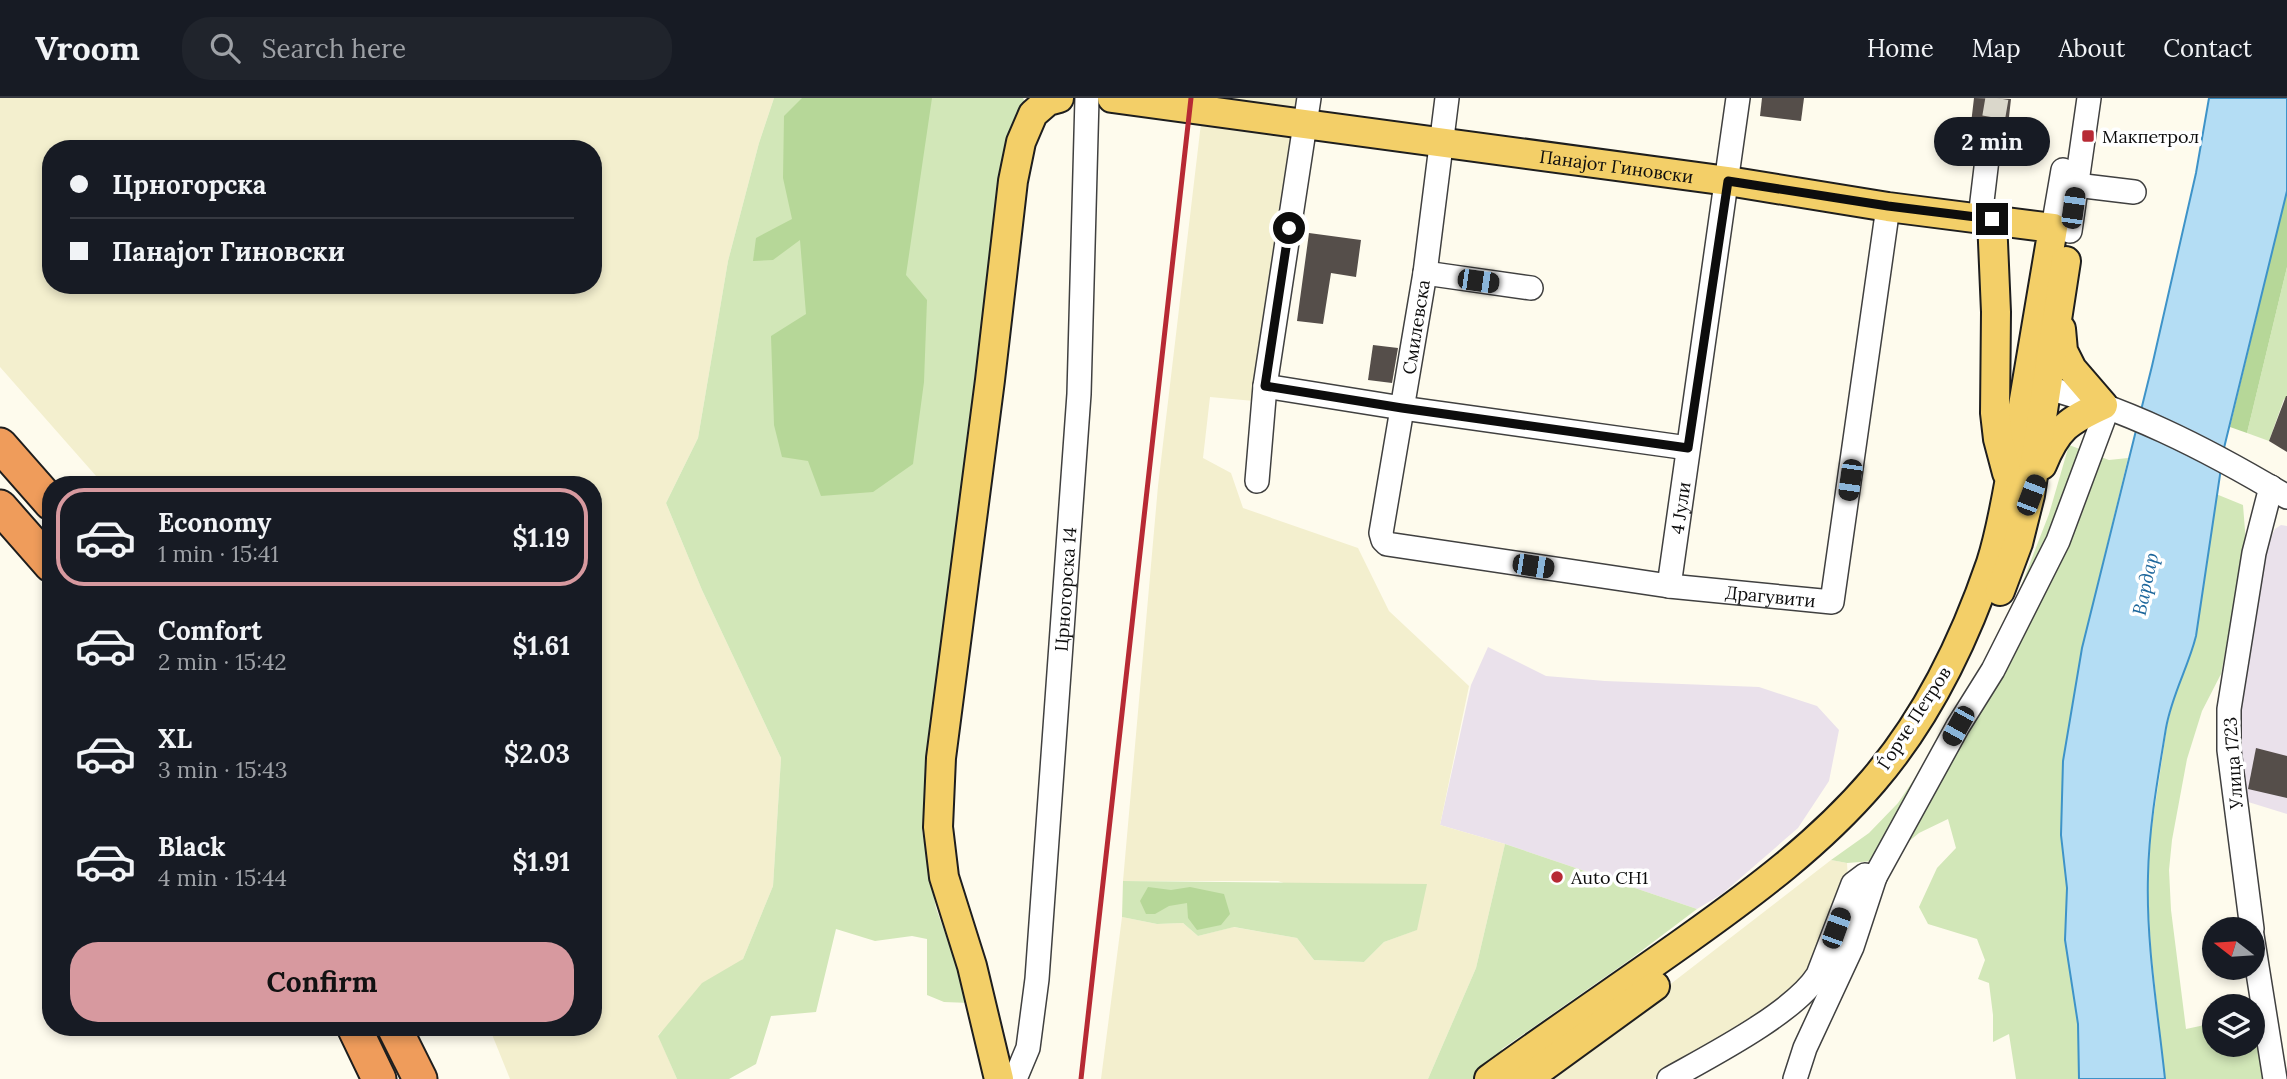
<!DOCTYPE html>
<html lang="en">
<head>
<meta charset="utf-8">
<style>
  :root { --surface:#171b24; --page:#20242c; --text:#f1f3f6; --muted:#9ea1a6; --line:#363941; --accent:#d7999f }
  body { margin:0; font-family:Lora,serif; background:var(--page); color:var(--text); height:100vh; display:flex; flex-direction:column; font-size:26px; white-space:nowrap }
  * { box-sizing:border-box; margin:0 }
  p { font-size:23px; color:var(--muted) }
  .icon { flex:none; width:38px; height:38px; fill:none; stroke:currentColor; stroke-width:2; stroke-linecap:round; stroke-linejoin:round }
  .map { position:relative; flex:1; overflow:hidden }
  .side { position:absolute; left:42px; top:378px; width:560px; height:560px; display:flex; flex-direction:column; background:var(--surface); border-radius:28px; box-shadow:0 4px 10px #0003 }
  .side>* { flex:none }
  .guide { position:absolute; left:42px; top:42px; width:560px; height:154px; border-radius:28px; box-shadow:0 4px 10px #0003; display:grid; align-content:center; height:154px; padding:0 28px; background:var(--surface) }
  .needle { width:46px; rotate:287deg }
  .buttons { position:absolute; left:2202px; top:819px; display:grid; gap:14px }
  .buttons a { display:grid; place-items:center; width:63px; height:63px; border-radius:50%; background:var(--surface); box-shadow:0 4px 10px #0003; font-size:35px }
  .end { position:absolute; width:32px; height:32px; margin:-16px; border:9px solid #0d0d0d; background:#fff; box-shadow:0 0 0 4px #fff }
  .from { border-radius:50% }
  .bubble { position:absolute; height:49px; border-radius:24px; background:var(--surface); box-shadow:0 4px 10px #0003; font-size:23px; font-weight:700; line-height:49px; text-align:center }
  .car { position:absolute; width:21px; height:42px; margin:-21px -10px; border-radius:9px; box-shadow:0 0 5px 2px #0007; background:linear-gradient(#222 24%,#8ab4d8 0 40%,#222 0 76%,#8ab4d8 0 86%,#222 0) }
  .guide b { display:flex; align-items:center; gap:24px; height:66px; font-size:26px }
  .guide b+b { border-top:2px solid var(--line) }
  .guide i { width:18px; height:18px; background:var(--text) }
  ul { padding:12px 0 0; list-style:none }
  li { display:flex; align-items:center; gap:21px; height:98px; margin:0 14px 10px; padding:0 14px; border:4px solid transparent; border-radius:28px }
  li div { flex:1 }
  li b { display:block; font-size:26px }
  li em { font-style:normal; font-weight:700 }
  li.selected { border-color:var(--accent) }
  li>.icon { width:63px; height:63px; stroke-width:1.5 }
  .primary-button { display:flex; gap:14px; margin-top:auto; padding:14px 28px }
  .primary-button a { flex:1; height:80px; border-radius:28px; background:var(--accent); color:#111; font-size:28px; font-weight:700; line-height:80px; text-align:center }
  header { display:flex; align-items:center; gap:42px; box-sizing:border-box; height:98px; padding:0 35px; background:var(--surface); border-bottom:2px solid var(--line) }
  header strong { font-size:33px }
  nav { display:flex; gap:38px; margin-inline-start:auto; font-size:24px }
  .search { width:490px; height:63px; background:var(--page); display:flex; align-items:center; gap:18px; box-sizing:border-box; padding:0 24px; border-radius:28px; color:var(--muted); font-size:26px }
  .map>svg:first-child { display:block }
  .industrial { fill:#eae1eb }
  .farmland { fill:#f3efce; fill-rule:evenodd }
  .green { fill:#d2e7b8 }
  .forest { fill:#b6d798 }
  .water { fill:#b4ddf4; stroke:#3e93c8; stroke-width:2 }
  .building { fill:#554e4a }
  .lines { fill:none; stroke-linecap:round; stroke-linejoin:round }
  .minor-tunnel { stroke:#dad7cb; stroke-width:23; stroke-dasharray:23 11; stroke-linecap:butt }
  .minor-casing { stroke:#404040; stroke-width:26 }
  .major-casing { stroke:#1e1e1e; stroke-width:32 }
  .highway-casing { stroke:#1e1e1e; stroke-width:37 }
  .minor { stroke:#fff; stroke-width:23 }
  .major { stroke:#f3cf68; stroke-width:28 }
  .highway { stroke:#ef9c5b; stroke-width:33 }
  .rail { stroke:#b72a34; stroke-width:5 }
  .route { stroke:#0d0d0d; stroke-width:9 }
  .poi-dot { fill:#b72a34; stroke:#fff; stroke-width:2.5 }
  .labels { text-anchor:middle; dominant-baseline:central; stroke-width:7; stroke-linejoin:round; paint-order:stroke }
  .poi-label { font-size:18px; fill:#0d0d0d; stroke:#fff; text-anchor:start }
  .street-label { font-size:18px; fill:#0d0d0d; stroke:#fff }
  .water-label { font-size:19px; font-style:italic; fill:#1b659a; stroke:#fff }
</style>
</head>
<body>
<header>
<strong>Vroom</strong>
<div class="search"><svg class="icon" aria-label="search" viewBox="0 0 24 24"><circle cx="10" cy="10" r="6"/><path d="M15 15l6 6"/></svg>Search here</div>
<nav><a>Home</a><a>Map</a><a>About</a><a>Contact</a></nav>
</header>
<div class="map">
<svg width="2287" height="981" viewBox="0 0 2287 981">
  <rect width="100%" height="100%" fill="#fefbed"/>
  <!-- industrial -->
  <g class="industrial">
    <path d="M 2281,427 L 2287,428 L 2287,716 L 2245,703 L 2237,642 L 2239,607 L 2257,488 L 2269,443 L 2275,431 Z"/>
    <path d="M 1488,549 L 1546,578 L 1605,583 L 1759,589 L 1817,608 L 1839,632 L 1829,683 L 1798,730 L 1722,796 L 1697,811 L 1505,746 L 1440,727 L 1471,587 Z"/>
  </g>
  <!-- farmland -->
  <g class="farmland">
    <path d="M 0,0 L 774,0 L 759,45 L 728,163 L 698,340 L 666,405 L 702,492 L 781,660 L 773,788 L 743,861 L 658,937 L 677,981 L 510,981 L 489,929 L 593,929 L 593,387 L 104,387 L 0,269 ZM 51,51 L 593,51 L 593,187 L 51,187 Z"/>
    <path d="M 1204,0 L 1297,0 L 1254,303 L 1210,299 L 1203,360 L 1231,375 L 1243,410 L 1358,450 L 1389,513 L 1469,588 L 1440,727 L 1505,746 L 1476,870 L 1428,981 L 1101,981 L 1122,819 L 1157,826 L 1183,825 L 1198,838 L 1233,829 L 1297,840 L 1314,862 L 1364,864 L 1384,844 L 1416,832 L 1278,783 L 1123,783 L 1158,388 Z"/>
    <path d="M 1831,762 L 1847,765 L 1848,782 L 1806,883 L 1784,902 L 1653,981 L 1542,981 L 1624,922 Z"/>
  </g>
  <!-- green -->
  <g class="green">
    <path d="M 774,0 L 1023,0 L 1025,4 L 1012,30 L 1000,69 L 993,127 L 987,218 L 965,358 L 961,429 L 928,665 L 922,733 L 936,810 L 970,905 L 944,904 L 927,897 L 927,841 L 912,838 L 875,843 L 836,831 L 816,914 L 771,918 L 756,966 L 729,981 L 677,981 L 658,938 L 702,885 L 743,861 L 773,788 L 781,660 L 702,492 L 666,405 L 698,340 L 728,163 L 759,45 Z"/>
    <path d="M 2287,169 L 2287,302 L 2284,301 L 2269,343 L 2247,335 Z"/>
    <path d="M 2069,347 L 2109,362 L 2128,360 L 2082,550 L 2063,663 L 2061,737 L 2067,790 L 2065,842 L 2078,926 L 2079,981 L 2016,981 L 2009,936 L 1993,944 L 1993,917 L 1989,885 L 1978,881 L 1985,862 L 1977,841 L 1928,826 L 1919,809 L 1937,770 L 1956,750 L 1948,721 L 1919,735 L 1886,762 L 1847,765 L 1831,762 L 1869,735 L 1898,705 L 1974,593 L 2004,532 L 2049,416 Z"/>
    <path d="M 2216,396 L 2243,407 L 2246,445 L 2221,576 L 2202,613 L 2187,661 L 2172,742 L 2169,772 L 2171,812 L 2186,931 L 2214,925 L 2214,947 L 2252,947 L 2252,916 L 2264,914 L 2275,981 L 2165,981 L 2151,852 L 2147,782 L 2149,748 L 2167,628 L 2176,590 L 2196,538 Z"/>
    <path d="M 1505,746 L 1697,811 L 1628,863 L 1502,951 L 1498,968 L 1520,981 L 1428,981 L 1476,870 Z"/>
    <path d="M 1123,783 L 1427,786 L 1417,832 L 1384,844 L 1364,864 L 1314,862 L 1297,840 L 1234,829 L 1198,838 L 1183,825 L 1157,826 L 1122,819 Z"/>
  </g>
  <!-- forest -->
  <g class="forest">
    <path d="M 802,0 L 932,0 L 906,177 L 927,202 L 924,284 L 913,366 L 873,394 L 821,398 L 808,363 L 782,359 L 774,327 L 771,238 L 806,216 L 800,142 L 773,162 L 753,163 L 756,140 L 792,121 L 783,80 L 784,18 Z"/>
    <path d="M 2287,93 L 2287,169 L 2247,335 L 2230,329 Z"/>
    <path d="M 1148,789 L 1171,792 L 1190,789 L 1224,796 L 1230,816 L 1221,827 L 1197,832 L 1188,820 L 1187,805 L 1169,808 L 1155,816 L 1146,816 L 1140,803 Z"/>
  </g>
  <!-- water -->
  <path class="water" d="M 2209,0 L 2287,0 L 2287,93 L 2224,350 L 2196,538 C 2188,570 2172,596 2166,630 C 2158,679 2149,728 2148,778 C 2146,846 2158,914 2165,981 L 2079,981 L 2078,926 L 2065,842 L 2067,790 L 2061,737 L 2063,663 L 2082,550 L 2152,268 L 2196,75 Z"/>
  <!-- building -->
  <g class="building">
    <path d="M 1762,0 L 1804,0 L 1801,23 L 1760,18 Z"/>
    <path d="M 1974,0 L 2011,1 L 2005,55 L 2002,54 L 2001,48 L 1997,42 L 1989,39 L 1977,44 L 1974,51 L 1968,51 Z"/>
    <path d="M 1309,135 L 1361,142 L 1356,179 L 1331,175 L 1323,226 L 1297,223 Z"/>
    <path d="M 1373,247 L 1398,250 L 1392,285 L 1368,282 Z"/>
    <path d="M 2286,298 L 2287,298 L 2287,354 L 2269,343 Z"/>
    <path d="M 2256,650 L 2287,658 L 2287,700 L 2248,691 Z"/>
  </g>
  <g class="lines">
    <!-- minor-tunnel -->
    <path class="minor-tunnel" d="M 1988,53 L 1997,0"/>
    <!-- minor casing -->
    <g class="minor-casing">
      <g id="minor">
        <path id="s1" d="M 1447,0 L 1425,175 L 1381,435 L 1383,442 L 1387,446 L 1669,488 L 1832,504 L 1888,109"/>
        <path d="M 2076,87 L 2134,94"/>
        <path d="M 1980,120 L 1988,53"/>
        <path d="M 2053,130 L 2063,72"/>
        <path d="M 2070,133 L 2089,0"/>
        <path d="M 1425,175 L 1531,190"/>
        <path d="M 2032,286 C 2123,308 2207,351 2287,399"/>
        <path d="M 1265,288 L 1402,310 L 1688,350"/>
        <path d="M 1257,383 L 1265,288 L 1309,0"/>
        <path id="s2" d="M 1669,488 L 1738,0"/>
        <path d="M 2252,831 L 2229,652 L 2229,611 L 2254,455 L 2271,389"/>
        <path d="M 2252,837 L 2275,981"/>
        <path id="s3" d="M 1015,981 L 1028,950 L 1037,881 L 1079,296 L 1087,0"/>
        <path d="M 1669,981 C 1710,958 1794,915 1818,877 L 1853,786 L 1865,777 L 1875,779 L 1958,628 L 1993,572 L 2058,443 L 2108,309"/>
        <path d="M 1795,981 L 1805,950 L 1852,849 L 1875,779"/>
      </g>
    </g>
    <!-- major casing -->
    <g class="major-casing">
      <g id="major">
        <path id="s4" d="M 1112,0 L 1728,83 L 1888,109 L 2053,130 C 2041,203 2029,276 2016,349 C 2008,388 2003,428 1991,465 C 1964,544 1928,619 1873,683 C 1820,745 1754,794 1688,841 C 1622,888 1555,933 1489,981"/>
        <path d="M 1992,121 L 1996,214 L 1995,315 L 1998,341 L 2007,375"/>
        <path d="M 2042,367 C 2057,330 2068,323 2103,307 L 2072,271 L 2063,253 L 2061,231"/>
        <path d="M 2000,493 L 2018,445 L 2030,397 L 2066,163"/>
        <path d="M 999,981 L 972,868 L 944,779 L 938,729 L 941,660 L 990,282 L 1013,83 L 1021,44 L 1033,16 L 1048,3 L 1059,0"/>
        <path d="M 1527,981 L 1655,888"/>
      </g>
    </g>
    <!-- highway casing -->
    <g class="highway-casing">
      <g id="highway">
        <path d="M 0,347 L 51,405"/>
        <path d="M 0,409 L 51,467"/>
        <path d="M 354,929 L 379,981"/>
        <path d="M 394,929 L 420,981"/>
      </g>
    </g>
    <!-- minor -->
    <use href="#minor" class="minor"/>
    <!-- major -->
    <use href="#major" class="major"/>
    <!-- highway -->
    <use href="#highway" class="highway"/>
    <!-- rail -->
    <path class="rail" d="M 1081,981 L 1191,0"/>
  </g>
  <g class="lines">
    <!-- route -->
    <path class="route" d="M 1289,130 L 1265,288 L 1402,310 L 1688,350 L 1728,83 L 1888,108 L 1992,121"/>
  </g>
  <!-- markers -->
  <g class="poi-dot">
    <rect x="2081" y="31" width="14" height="14" rx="3.5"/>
    <circle cx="1557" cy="779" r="7"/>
  </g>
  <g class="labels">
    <!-- poi labels -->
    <g class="poi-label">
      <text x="2102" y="38">Макпетрол</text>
      <text x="1571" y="779">Auto CH1</text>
    </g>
    <!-- street labels -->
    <g class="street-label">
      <text stroke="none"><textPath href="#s4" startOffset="509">Панајот Гиновски</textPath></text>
      <text transform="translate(1416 229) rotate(-81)">Смилевска</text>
      <text stroke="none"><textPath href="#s2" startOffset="79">4 Јули</textPath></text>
      <text stroke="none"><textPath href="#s3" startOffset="494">Црногорска 14</textPath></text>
      <text stroke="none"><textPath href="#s1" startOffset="840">Драгувити</textPath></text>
      <text transform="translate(1914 620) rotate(-57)">Ѓорче Петров</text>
      <text transform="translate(2233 665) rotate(-94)">Улица 1723</text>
    </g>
    <!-- water labels -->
    <g class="water-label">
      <text transform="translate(2145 486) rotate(-78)">Вардар</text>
    </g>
  </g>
</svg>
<div class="buttons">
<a><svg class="needle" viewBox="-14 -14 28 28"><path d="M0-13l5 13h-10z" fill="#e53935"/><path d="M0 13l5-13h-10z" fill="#9ea1a6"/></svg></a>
<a><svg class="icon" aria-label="layers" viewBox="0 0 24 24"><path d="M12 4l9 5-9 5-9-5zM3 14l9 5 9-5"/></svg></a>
</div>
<i class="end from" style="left:1289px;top:130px"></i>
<i class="end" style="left:1992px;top:121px"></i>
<div class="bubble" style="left:1934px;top:19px;width:116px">2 min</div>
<i class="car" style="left:2073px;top:110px;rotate:8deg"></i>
<i class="car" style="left:1478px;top:183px;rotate:98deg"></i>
<i class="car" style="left:1850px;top:382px;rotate:188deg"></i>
<i class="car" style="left:2031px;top:397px;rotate:21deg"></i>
<i class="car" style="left:1533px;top:468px;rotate:99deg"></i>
<i class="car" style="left:1958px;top:628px;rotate:209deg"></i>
<i class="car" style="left:1836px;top:830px;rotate:20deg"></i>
<div class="guide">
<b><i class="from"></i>Црногорска</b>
<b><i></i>Панајот Гиновски</b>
</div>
<section class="side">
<ul>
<li class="selected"><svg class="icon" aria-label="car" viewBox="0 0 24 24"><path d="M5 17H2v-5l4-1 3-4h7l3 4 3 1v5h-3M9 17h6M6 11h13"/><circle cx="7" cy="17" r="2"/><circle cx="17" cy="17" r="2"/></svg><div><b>Economy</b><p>1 min · 15:41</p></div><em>$1.19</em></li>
<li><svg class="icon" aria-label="car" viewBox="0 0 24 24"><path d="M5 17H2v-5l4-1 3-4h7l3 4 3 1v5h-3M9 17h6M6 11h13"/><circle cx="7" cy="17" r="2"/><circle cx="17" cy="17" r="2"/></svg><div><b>Comfort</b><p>2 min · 15:42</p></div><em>$1.61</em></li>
<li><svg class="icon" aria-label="car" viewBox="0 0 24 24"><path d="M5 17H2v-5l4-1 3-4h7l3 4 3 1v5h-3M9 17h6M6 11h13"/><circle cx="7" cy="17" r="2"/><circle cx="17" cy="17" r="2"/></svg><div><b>XL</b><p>3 min · 15:43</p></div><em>$2.03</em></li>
<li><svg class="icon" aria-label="car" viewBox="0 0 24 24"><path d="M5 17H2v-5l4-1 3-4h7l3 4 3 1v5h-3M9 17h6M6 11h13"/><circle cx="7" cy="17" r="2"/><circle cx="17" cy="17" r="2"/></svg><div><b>Black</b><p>4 min · 15:44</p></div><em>$1.91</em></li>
</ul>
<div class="primary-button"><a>Confirm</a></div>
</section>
</div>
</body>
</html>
